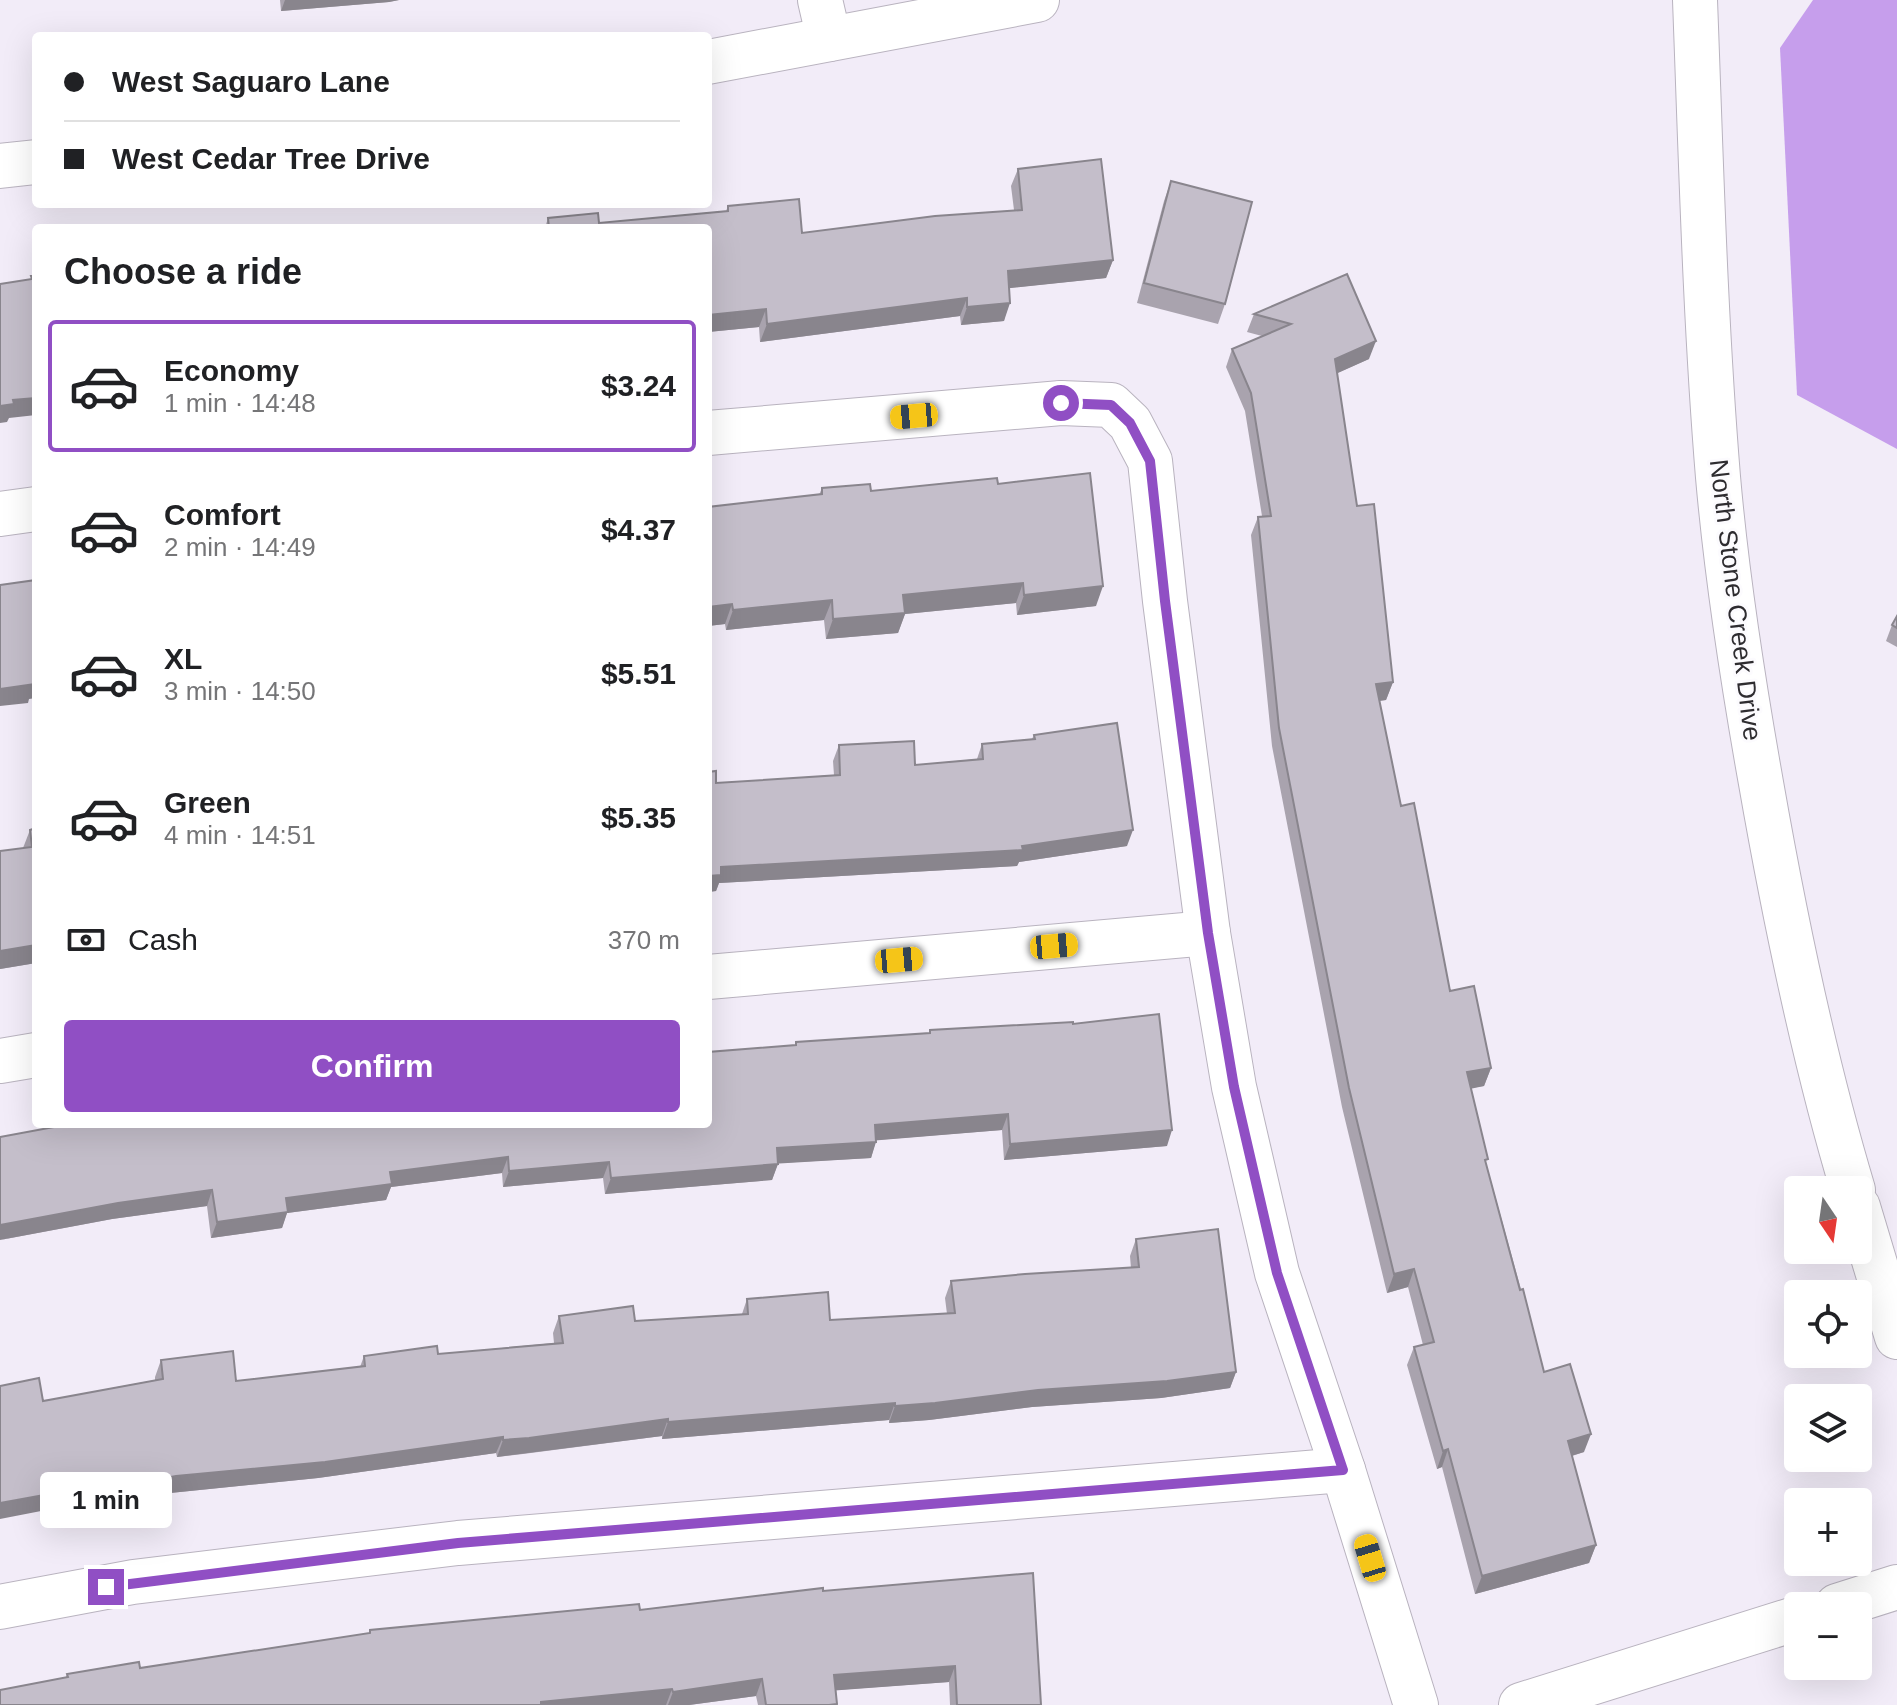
<!DOCTYPE html>
<html lang="en">
<head>
<meta charset="utf-8">
<style>
  :root { --surface:#fff; --page:#f6f6f6; --text:#202124; --muted:#757577; --line:#e0e0e0; --accent:#904fc4 }
  body { margin:0; font-family:Helvetica,sans-serif; background:var(--page); color:var(--text); height:100vh; display:flex; flex-direction:column; font-size:30px; white-space:nowrap }
  * { box-sizing:border-box; margin:0 }
  p { font-size:26px; color:var(--muted) }
  .icon { flex:none; width:44px; height:44px; fill:none; stroke:currentColor; stroke-width:2; stroke-linecap:round; stroke-linejoin:round }
  .map { position:relative; flex:1; overflow:hidden }
  .details { position:absolute; left:32px; top:224px; width:680px; height:904px; display:flex; flex-direction:column; background:var(--surface); border-radius:8px; box-shadow:0 8px 32px #0002 }
  .details>* { flex:none }
  .hud { position:absolute; left:32px; top:32px; width:680px; height:176px; border-radius:8px; box-shadow:0 8px 32px #0002; display:grid; align-content:center; height:176px; padding:0 32px; background:var(--surface) }
  .needle { width:52px; rotate:167deg }
  .controls { position:absolute; left:1784px; top:1176px; display:grid; gap:16px }
  .controls a { display:grid; place-items:center; width:88px; height:88px; border-radius:8px; background:var(--surface); box-shadow:0 8px 32px #0002; font-size:40px }
  .end { position:absolute; width:36px; height:36px; margin:-18px; border:10px solid #904fc4; background:#fff; box-shadow:0 0 0 4px #fff }
  .from { border-radius:50% }
  .bubble { position:absolute; height:56px; border-radius:8px; background:var(--surface); box-shadow:0 8px 32px #0002; font-size:26px; font-weight:700; line-height:56px; text-align:center }
  .car { position:absolute; width:24px; height:48px; margin:-24px -12px; border-radius:10px; box-shadow:0 0 6px 2px #0007; background:linear-gradient(#f5c518 24%,#345 0 40%,#f5c518 0 76%,#345 0 86%,#f5c518 0) }
  .hud b { display:flex; align-items:center; gap:28px; height:76px; font-size:30px }
  .hud b+b { border-top:2px solid var(--line) }
  .hud i { width:20px; height:20px; background:var(--text) }
  ul { padding:0; list-style:none }
  li { display:flex; align-items:center; gap:24px; height:132px; margin:0 16px 12px; padding:0 16px; border:4px solid transparent; border-radius:8px }
  li div { flex:1 }
  li b { display:block; font-size:30px }
  li em { font-style:normal; font-weight:700 }
  li.on { border-color:var(--accent) }
  li>.icon { width:72px; height:72px; stroke-width:1.5 }
  h2 { padding:0 32px; font-size:36px; line-height:96px }
  .pay { display:flex; align-items:center; gap:20px; height:88px; padding:0 32px; font-size:30px }
  .pay p { margin-inline-start:auto }
  .primary-button { display:flex; gap:16px; margin-top:auto; padding:16px 32px }
  .primary-button a { flex:1; height:92px; border-radius:8px; background:var(--accent); color:#fff; font-size:32px; font-weight:700; line-height:92px; text-align:center }
  .map>svg:first-child { display:block }
  .water { fill:#c69eec }
  .lines { fill:none; stroke-linecap:round; stroke-linejoin:round }
  .street-casing { stroke:#b9b3bf; stroke-width:46 }
  .secondary-casing { stroke:#b9b3bf; stroke-width:46 }
  .street { stroke:#fff; stroke-width:44 }
  .secondary { stroke:#fff; stroke-width:44 }
  .wall { fill:#a9a3ae }
  .shaded-wall { fill:#89858d }
  .building { fill:#c4beca; stroke:#89858d; stroke-width:2 }
  .route { stroke:#904fc4; stroke-width:10 }
  .labels { text-anchor:middle; dominant-baseline:central; stroke-width:6; stroke-linejoin:round; paint-order:stroke }
  .street-label { font-size:26px; fill:#2e2c30; stroke:#fcfbfe }
</style>
</head>
<body>
<div class="map">
<svg width="1897" height="1705" viewBox="0 0 1897 1705">
  <rect width="100%" height="100%" fill="#f2ecf8"/>
  <!-- water -->
  <path class="water" d="M 1813,0 L 1897,0 L 1897,449 L 1797,395 L 1780,48 Z"/>
  <g class="lines">
    <!-- street casing -->
    <g class="street-casing">
      <g id="street">
        <path d="M 820,0 L 829,39"/>
        <path d="M 708,62 L 1037,0"/>
        <path d="M 0,166 L 36,162"/>
        <path d="M 708,433 L 1061,403 L 1111,405 L 1130,423 L 1150,461 L 1165,601 L 1208,933 L 1234,1087 L 1277,1273 L 1343,1470 L 1416,1705"/>
        <path d="M 0,514 L 36,509"/>
        <path d="M 708,977 L 1208,933"/>
        <path d="M 0,1061 L 36,1055"/>
        <path d="M 1837,1606 L 1897,1587"/>
        <path d="M 0,1607 L 133,1582 L 458,1543 L 1343,1470"/>
        <path d="M 1521,1705 L 1798,1618"/>
      </g>
    </g>
    <!-- secondary casing -->
    <g class="secondary-casing">
      <g id="secondary">
        <path d="M 1695,0 C 1701,159 1705,319 1718,477 C 1727,580 1743,682 1761,783 C 1785,920 1813,1057 1853,1190"/>
        <path d="M 1858,1207 L 1897,1337"/>
      </g>
    </g>
    <!-- street -->
    <use href="#street" class="street"/>
    <!-- secondary -->
    <use href="#secondary" class="secondary"/>
  </g>
  <!-- wall -->
  <g class="wall">
    <path d="M 280,0 L 399,0 L 389,2 L 281,11 Z"/>
    <path d="M 1018,169 L 1113,260 L 1106,278 L 1009,288 L 1004,321 L 961,325 L 960,316 L 760,342 L 759,327 L 708,332 L 708,228 L 545,228 L 548,218 L 599,223 L 726,211 L 728,206 L 802,233 L 1014,210 L 1011,186 Z"/>
    <path d="M 1171,181 L 1225,304 L 1218,324 L 1137,303 L 1164,201 Z"/>
    <path d="M 1347,274 L 1369,359 L 1337,373 L 1357,506 L 1393,682 L 1386,700 L 1379,701 L 1401,806 L 1450,991 L 1491,1068 L 1484,1086 L 1471,1088 L 1486,1163 L 1544,1372 L 1584,1452 L 1572,1456 L 1596,1545 L 1589,1563 L 1475,1594 L 1442,1467 L 1437,1469 L 1407,1365 L 1414,1347 L 1423,1345 L 1408,1287 L 1387,1293 L 1342,1107 L 1272,746 L 1251,535 L 1258,517 L 1262,516 L 1245,411 L 1226,367 L 1232,349 L 1262,336 L 1247,332 L 1254,314 Z"/>
    <path d="M 998,484 L 1096,606 L 1017,615 L 1016,603 L 905,614 L 898,633 L 826,639 L 824,620 L 726,630 L 725,624 L 708,626 L 819,495 L 822,488 L 871,491 Z"/>
    <path d="M 1897,616 L 1897,647 L 1886,641 L 1892,625 Z"/>
    <path d="M 1034,735 L 1127,846 L 1019,862 L 1017,866 L 719,883 L 716,891 L 708,892 L 708,772 L 716,783 L 834,775 L 833,761 L 839,745 L 915,765 L 977,759 L 982,744 L 1032,739 Z"/>
    <path d="M 36,828 L 36,963 L 0,969 L 23,848 L 30,830 Z"/>
    <path d="M 1073,1024 L 1167,1146 L 1004,1160 L 1002,1130 L 876,1140 L 871,1158 L 778,1163 L 772,1180 L 605,1194 L 603,1178 L 503,1187 L 502,1173 L 391,1187 L 386,1200 L 287,1213 L 282,1228 L 211,1238 L 207,1206 L 112,1219 L 0,1240 L 795,1045 L 796,1042 L 929,1033 L 930,1030 Z"/>
    <path d="M 1136,1239 L 1236,1372 L 1230,1388 L 1161,1398 L 1032,1407 L 929,1420 L 889,1423 L 889,1420 L 662,1439 L 662,1436 L 523,1454 L 497,1457 L 496,1453 L 318,1478 L 170,1493 L 78,1511 L 43,1401 L 155,1380 L 155,1377 L 161,1360 L 236,1381 L 360,1367 L 364,1356 L 438,1354 L 554,1343 L 553,1333 L 559,1316 L 635,1321 L 742,1314 L 747,1299 L 830,1320 L 947,1314 L 945,1298 L 951,1281 L 1131,1268 L 1130,1256 Z"/>
    <path d="M 823,1591 L 1041,1705 L 950,1705 L 949,1682 L 836,1690 L 837,1705 L 758,1705 L 756,1696 L 689,1705 L 0,1705 L 66,1677 L 67,1674 L 140,1668 L 369,1633 L 370,1630 L 640,1610 Z"/>
  </g>
  <!-- shaded-wall -->
  <g class="shaded-wall">
    <path d="M 285,0 L 399,0 L 389,2 L 281,11 Z"/>
    <path d="M 1113,260 L 1106,278 L 1001,289 L 1008,271 Z"/>
    <path d="M 967,298 L 960,316 L 760,342 L 767,324 Z"/>
    <path d="M 1010,303 L 1004,321 L 961,325 L 967,307 Z"/>
    <path d="M 766,309 L 759,327 L 708,332 L 708,315 Z"/>
    <path d="M 1376,341 L 1369,359 L 1329,377 L 1335,359 Z"/>
    <path d="M 36,398 L 36,415 L 9,418 L 7,422 L 0,423 L 0,406 L 13,400 Z"/>
    <path d="M 1023,583 L 1016,603 L 905,614 L 898,633 L 826,639 L 833,619 L 903,595 Z"/>
    <path d="M 1103,586 L 1096,606 L 1017,615 L 1024,595 Z"/>
    <path d="M 832,600 L 824,620 L 726,630 L 733,610 Z"/>
    <path d="M 732,604 L 725,624 L 708,626 L 708,607 Z"/>
    <path d="M 36,681 L 36,698 L 29,699 L 28,703 L 0,706 L 0,689 Z"/>
    <path d="M 1393,682 L 1386,700 L 1369,702 L 1376,684 Z"/>
    <path d="M 1133,830 L 1127,846 L 1019,862 L 1017,866 L 719,883 L 716,891 L 708,892 L 708,876 L 721,867 L 1022,846 Z"/>
    <path d="M 36,945 L 36,963 L 0,969 L 0,951 Z"/>
    <path d="M 1491,1068 L 1484,1086 L 1460,1091 L 1467,1072 Z"/>
    <path d="M 1008,1114 L 1002,1130 L 869,1141 L 875,1125 Z"/>
    <path d="M 1172,1130 L 1167,1146 L 1004,1160 L 1010,1144 Z"/>
    <path d="M 876,1142 L 871,1158 L 771,1164 L 777,1148 Z"/>
    <path d="M 508,1157 L 502,1173 L 391,1187 L 386,1200 L 287,1213 L 282,1228 L 211,1238 L 217,1222 L 286,1198 L 390,1172 Z"/>
    <path d="M 609,1162 L 603,1178 L 503,1187 L 509,1171 Z"/>
    <path d="M 778,1164 L 772,1180 L 605,1194 L 611,1178 Z"/>
    <path d="M 212,1190 L 207,1206 L 112,1219 L 0,1240 L 0,1225 L 118,1203 Z"/>
    <path d="M 1414,1269 L 1408,1287 L 1387,1293 L 1394,1274 Z"/>
    <path d="M 1236,1372 L 1230,1388 L 1161,1398 L 1032,1407 L 929,1420 L 889,1423 L 895,1406 L 1038,1390 Z"/>
    <path d="M 895,1403 L 889,1420 L 662,1439 L 668,1422 Z"/>
    <path d="M 668,1419 L 662,1436 L 497,1457 L 503,1440 Z"/>
    <path d="M 1591,1434 L 1584,1452 L 1561,1459 L 1568,1441 Z"/>
    <path d="M 503,1437 L 496,1453 L 318,1478 L 170,1493 L 78,1511 L 84,1494 L 176,1476 Z"/>
    <path d="M 1448,1449 L 1442,1467 L 1437,1469 L 1443,1451 Z"/>
    <path d="M 83,1488 L 77,1504 L 0,1519 L 0,1503 Z"/>
    <path d="M 1596,1545 L 1589,1563 L 1475,1594 L 1482,1576 Z"/>
    <path d="M 955,1666 L 949,1682 L 828,1691 L 834,1675 Z"/>
    <path d="M 762,1679 L 756,1696 L 689,1705 L 668,1705 L 673,1692 Z"/>
    <path d="M 672,1689 L 666,1705 L 540,1705 L 541,1702 Z"/>
  </g>
  <!-- building -->
  <g class="building">
    <path d="M 1101,159 L 1113,260 L 1008,271 L 1010,303 L 967,307 L 967,298 L 767,324 L 766,309 L 708,315 L 708,228 L 549,228 L 548,218 L 598,213 L 599,223 L 728,211 L 728,206 L 799,199 L 802,233 L 935,216 L 1022,210 L 1018,169 Z"/>
    <path d="M 1171,181 L 1252,202 L 1225,304 L 1144,283 Z"/>
    <path d="M 1347,274 L 1376,341 L 1335,359 L 1357,506 L 1374,504 L 1393,682 L 1376,684 L 1401,806 L 1414,803 L 1450,991 L 1474,986 L 1491,1068 L 1467,1072 L 1488,1159 L 1485,1160 L 1520,1290 L 1523,1289 L 1544,1372 L 1570,1364 L 1591,1434 L 1568,1441 L 1596,1545 L 1482,1576 L 1448,1449 L 1443,1451 L 1414,1347 L 1434,1342 L 1414,1269 L 1394,1274 L 1349,1088 L 1279,728 L 1258,517 L 1271,516 L 1251,393 L 1232,349 L 1291,324 L 1254,314 Z"/>
    <path d="M 31,276 L 36,276 L 36,398 L 13,400 L 14,404 L 0,406 L 0,284 L 32,279 Z"/>
    <path d="M 1090,473 L 1103,586 L 1024,595 L 1023,583 L 903,595 L 905,613 L 833,619 L 832,600 L 733,610 L 732,604 L 708,607 L 708,507 L 822,494 L 822,488 L 870,484 L 871,491 L 997,478 L 998,484 Z"/>
    <path d="M 36,580 L 36,681 L 34,681 L 35,684 L 0,689 L 0,585 Z"/>
    <path d="M 1897,616 L 1897,628 L 1892,625 Z"/>
    <path d="M 1117,723 L 1133,830 L 1022,846 L 1023,850 L 721,867 L 721,875 L 708,876 L 708,772 L 716,771 L 716,783 L 840,775 L 839,745 L 914,741 L 915,765 L 983,759 L 982,744 L 1035,739 L 1034,735 Z"/>
    <path d="M 36,828 L 36,945 L 0,951 L 0,851 L 32,847 L 30,830 Z"/>
    <path d="M 1159,1014 L 1172,1130 L 1010,1144 L 1008,1114 L 875,1125 L 876,1142 L 777,1148 L 778,1164 L 611,1178 L 609,1162 L 509,1171 L 508,1157 L 390,1172 L 392,1184 L 286,1198 L 288,1212 L 217,1222 L 212,1190 L 118,1203 L 0,1225 L 0,1137 L 70,1124 L 708,1124 L 708,1052 L 796,1045 L 796,1042 L 930,1033 L 930,1030 L 1073,1022 L 1073,1024 Z"/>
    <path d="M 1218,1229 L 1236,1372 L 1167,1381 L 1038,1390 L 935,1403 L 895,1406 L 895,1403 L 668,1422 L 668,1419 L 529,1438 L 503,1440 L 503,1437 L 325,1462 L 176,1476 L 84,1494 L 83,1488 L 0,1503 L 0,1386 L 39,1378 L 43,1401 L 163,1379 L 161,1360 L 233,1351 L 236,1381 L 365,1366 L 364,1356 L 437,1346 L 438,1354 L 563,1343 L 559,1316 L 633,1306 L 635,1321 L 748,1314 L 747,1299 L 828,1292 L 830,1320 L 955,1313 L 951,1281 L 1025,1274 L 1139,1267 L 1136,1239 Z"/>
    <path d="M 1033,1573 L 1041,1705 L 957,1705 L 955,1666 L 834,1675 L 837,1704 L 829,1705 L 766,1705 L 762,1679 L 673,1692 L 672,1689 L 541,1702 L 541,1705 L 0,1705 L 0,1690 L 68,1677 L 67,1674 L 139,1662 L 140,1668 L 370,1633 L 370,1630 L 639,1604 L 640,1610 L 823,1588 L 823,1591 Z"/>
  </g>
  <g class="lines">
    <!-- route -->
    <path class="route" d="M 106,1587 L 458,1543 L 1343,1470 L 1277,1273 L 1234,1087 L 1208,933 L 1165,601 L 1150,461 L 1130,423 L 1111,405 L 1061,403"/>
  </g>
  <g class="labels">
    <!-- street labels -->
    <g class="street-label">
      <text transform="translate(1736 600) rotate(83)">North Stone Creek Drive</text>
    </g>
  </g>
</svg>
<div class="controls">
<a><svg class="needle" viewBox="-14 -14 28 28"><path d="M0-13l5 13h-10z" fill="#e53935"/><path d="M0 13l5-13h-10z" fill="#757577"/></svg></a>
<a><svg class="icon" aria-label="locate" viewBox="0 0 24 24"><circle cx="12" cy="12" r="6"/><path d="M12 2v4M12 18v4M2 12h4M18 12h4"/></svg></a>
<a><svg class="icon" aria-label="layers" viewBox="0 0 24 24"><path d="M12 4l9 5-9 5-9-5zM3 14l9 5 9-5"/></svg></a>
<a>+</a>
<a>−</a>
</div>
<i class="end from" style="left:1061px;top:403px"></i>
<i class="end" style="left:106px;top:1587px"></i>
<div class="bubble" style="left:40px;top:1472px;width:132px">1 min</div>
<i class="car" style="left:914px;top:416px;rotate:265deg"></i>
<i class="car" style="left:1054px;top:946px;rotate:85deg"></i>
<i class="car" style="left:899px;top:960px;rotate:85deg"></i>
<i class="car" style="left:1370px;top:1558px;rotate:343deg"></i>
<div class="hud">
<b><i class="from"></i>West Saguaro Lane</b>
<b><i></i>West Cedar Tree Drive</b>
</div>
<section class="details">
<h2>Choose a ride</h2>
<ul>
<li class="on"><svg class="icon" aria-label="car" viewBox="0 0 24 24"><path d="M5 17H2v-5l4-1 3-4h7l3 4 3 1v5h-3M9 17h6M6 11h13"/><circle cx="7" cy="17" r="2"/><circle cx="17" cy="17" r="2"/></svg><div><b>Economy</b><p>1 min · 14:48</p></div><em>$3.24</em></li>
<li><svg class="icon" aria-label="car" viewBox="0 0 24 24"><path d="M5 17H2v-5l4-1 3-4h7l3 4 3 1v5h-3M9 17h6M6 11h13"/><circle cx="7" cy="17" r="2"/><circle cx="17" cy="17" r="2"/></svg><div><b>Comfort</b><p>2 min · 14:49</p></div><em>$4.37</em></li>
<li><svg class="icon" aria-label="car" viewBox="0 0 24 24"><path d="M5 17H2v-5l4-1 3-4h7l3 4 3 1v5h-3M9 17h6M6 11h13"/><circle cx="7" cy="17" r="2"/><circle cx="17" cy="17" r="2"/></svg><div><b>XL</b><p>3 min · 14:50</p></div><em>$5.51</em></li>
<li><svg class="icon" aria-label="car" viewBox="0 0 24 24"><path d="M5 17H2v-5l4-1 3-4h7l3 4 3 1v5h-3M9 17h6M6 11h13"/><circle cx="7" cy="17" r="2"/><circle cx="17" cy="17" r="2"/></svg><div><b>Green</b><p>4 min · 14:51</p></div><em>$5.35</em></li>
</ul>
<div class="pay"><svg class="icon" aria-label="cash" viewBox="0 0 24 24"><path d="M3 7h18v10H3z"/><circle cx="12" cy="12" r="2"/></svg>Cash<p>370 m</p></div>
<div class="primary-button"><a>Confirm</a></div>
</section>
</div>
</body>
</html>
